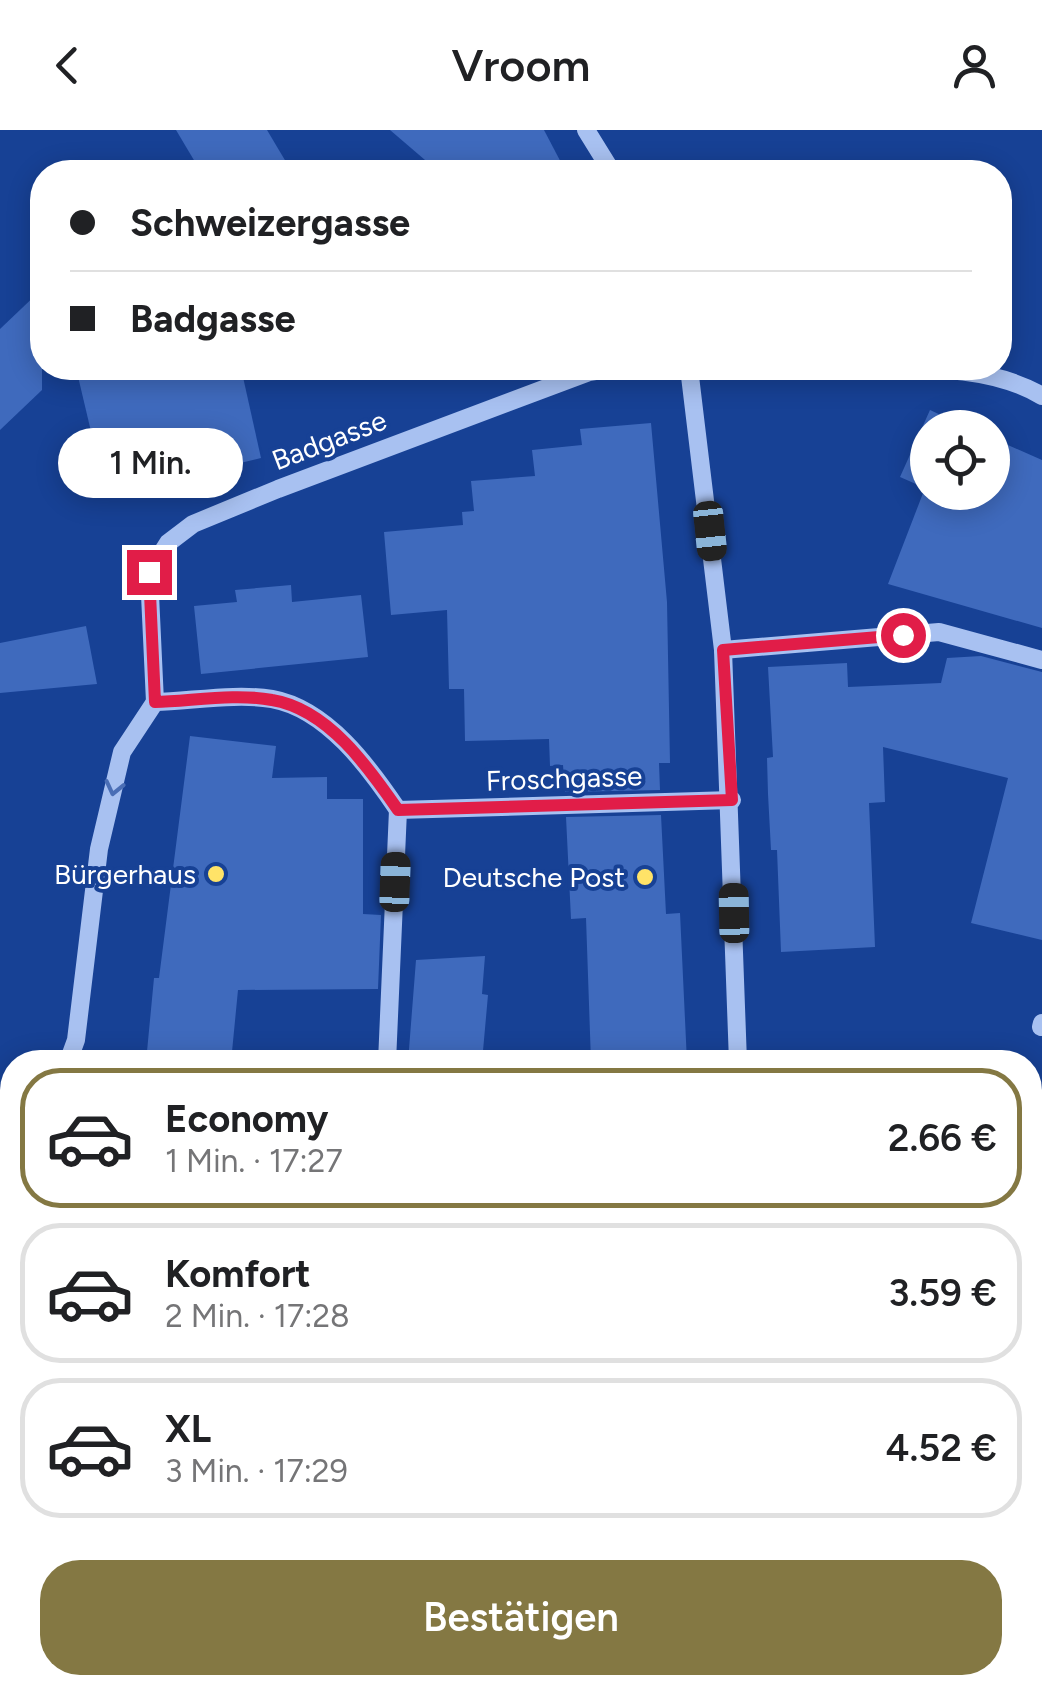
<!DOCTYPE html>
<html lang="de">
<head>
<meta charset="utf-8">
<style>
  :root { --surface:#fff; --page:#f6f6f6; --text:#202124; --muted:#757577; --line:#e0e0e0; --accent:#847843 }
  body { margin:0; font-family:Figtree,sans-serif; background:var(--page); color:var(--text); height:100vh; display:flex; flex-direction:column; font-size:38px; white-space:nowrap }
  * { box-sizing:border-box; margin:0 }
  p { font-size:32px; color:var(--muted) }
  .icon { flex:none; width:55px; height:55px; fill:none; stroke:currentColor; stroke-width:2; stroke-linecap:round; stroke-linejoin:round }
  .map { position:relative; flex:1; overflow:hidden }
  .panel { position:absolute; left:0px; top:920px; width:1042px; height:645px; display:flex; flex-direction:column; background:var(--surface); border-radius:40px 40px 0 0; box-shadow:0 5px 25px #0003 }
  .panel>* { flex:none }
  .top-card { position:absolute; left:30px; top:30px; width:982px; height:220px; border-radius:40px; box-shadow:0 5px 25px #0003; display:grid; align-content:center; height:220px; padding:0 40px; background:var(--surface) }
  .tools { position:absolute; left:910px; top:280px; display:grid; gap:20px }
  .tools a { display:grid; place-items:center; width:100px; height:100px; border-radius:50%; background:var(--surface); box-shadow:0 5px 25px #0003; font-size:50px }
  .end { position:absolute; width:45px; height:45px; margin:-22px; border:12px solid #e11d48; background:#fff; box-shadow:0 0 0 5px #fff }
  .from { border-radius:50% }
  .bubble { position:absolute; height:70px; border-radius:35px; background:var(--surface); box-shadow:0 5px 25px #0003; font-size:32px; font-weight:600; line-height:70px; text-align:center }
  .car { position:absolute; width:30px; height:60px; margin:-30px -15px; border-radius:12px; box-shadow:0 0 8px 2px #0007; background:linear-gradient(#222 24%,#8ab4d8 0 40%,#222 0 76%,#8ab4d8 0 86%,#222 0) }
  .top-card b { display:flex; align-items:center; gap:35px; height:95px; font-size:38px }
  .top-card b+b { border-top:2px solid var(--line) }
  .top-card i { width:25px; height:25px; background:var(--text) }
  ul { padding:18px 0 0; list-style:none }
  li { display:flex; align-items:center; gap:30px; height:140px; margin:0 20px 15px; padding:0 20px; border:5px solid var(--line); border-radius:40px }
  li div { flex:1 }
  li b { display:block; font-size:38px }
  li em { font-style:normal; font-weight:600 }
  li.active { border-color:var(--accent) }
  li>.icon { width:90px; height:90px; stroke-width:1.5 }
  .cta { display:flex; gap:20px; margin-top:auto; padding:20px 40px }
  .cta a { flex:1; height:115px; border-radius:40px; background:var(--accent); color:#fff; font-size:40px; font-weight:600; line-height:115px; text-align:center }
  header { display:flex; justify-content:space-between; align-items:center; height:130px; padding:0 40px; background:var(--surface); font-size:45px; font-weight:600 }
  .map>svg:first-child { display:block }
  .building { fill:#3f6abd }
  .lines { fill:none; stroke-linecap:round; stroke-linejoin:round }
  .minor { stroke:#a8c1f1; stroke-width:18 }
  .major { stroke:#f2f6ff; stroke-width:25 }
  .oneway { stroke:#4a6eb5 }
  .route { stroke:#e11d48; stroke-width:12 }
  .poi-dot { fill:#ffe368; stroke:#174195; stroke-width:4 }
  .labels { text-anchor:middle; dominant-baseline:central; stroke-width:8; stroke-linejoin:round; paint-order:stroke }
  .street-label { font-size:28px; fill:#fff; stroke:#174195 }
  .poi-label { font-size:28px; fill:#fff; stroke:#174195; text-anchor:end }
</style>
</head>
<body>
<header><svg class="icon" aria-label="back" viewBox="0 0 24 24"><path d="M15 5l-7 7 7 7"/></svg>Vroom<svg class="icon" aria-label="person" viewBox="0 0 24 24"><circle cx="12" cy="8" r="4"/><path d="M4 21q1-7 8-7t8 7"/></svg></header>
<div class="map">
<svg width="1042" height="1565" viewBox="0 0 1042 1565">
  <rect width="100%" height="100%" fill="#174195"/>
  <!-- building -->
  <g class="building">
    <path d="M 176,0 L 267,0 L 292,42 L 201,42 Z"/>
    <path d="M 390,0 L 544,0 L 566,42 L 439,42 Z"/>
    <path d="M 42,159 L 42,260 L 0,300 L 0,199 Z"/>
    <path d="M 76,238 L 241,238 L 261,328 L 106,365 Z"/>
    <path d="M 930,280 L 969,298 L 928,298 L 928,362 L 992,362 L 992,308 L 1042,330 L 1042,498 L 888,454 L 925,358 L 900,347 Z"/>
    <path d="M 651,293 L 667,472 L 670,633 L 659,633 L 660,660 L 565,662 L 563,635 L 550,636 L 549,609 L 465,611 L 464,559 L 449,559 L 447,480 L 391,485 L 384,402 L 463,395 L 462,382 L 474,381 L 471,351 L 535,346 L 532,320 L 582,315 L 580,299 Z"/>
    <path d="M 291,455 L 292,472 L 361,465 L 368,527 L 201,544 L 194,476 L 237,472 L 235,460 Z"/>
    <path d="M 86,496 L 97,554 L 0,563 L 0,513 Z"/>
    <path d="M 981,526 L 1042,542 L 1042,810 L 971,793 L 1008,648 L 883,617 L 885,672 L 869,673 L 875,817 L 781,822 L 777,720 L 771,720 L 768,664 L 767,628 L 773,627 L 768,537 L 847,533 L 848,557 L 941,553 L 947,528 Z"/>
    <path d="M 190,606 L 276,616 L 272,648 L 327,647 L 327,669 L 363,669 L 363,784 L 381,785 L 378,859 L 238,860 L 231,932 L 146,932 L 154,848 L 159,848 Z"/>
    <path d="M 661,685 L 666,784 L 680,783 L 687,932 L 591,932 L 586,788 L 571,789 L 566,687 Z"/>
    <path d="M 485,826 L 482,864 L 488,865 L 482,932 L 408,932 L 416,830 Z"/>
  </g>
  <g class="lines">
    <!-- minor -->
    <g class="minor">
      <path d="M 586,0 L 612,42"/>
      <path d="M 689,238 L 723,520 L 738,932"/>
      <path d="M 849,238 C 911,239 987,233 1042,266"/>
      <path d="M 723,520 L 939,502 L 1042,530"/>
      <path d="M 155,572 L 149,443 L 168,413 L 193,394 L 278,359 L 589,242 L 614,238"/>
      <path d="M 155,572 C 192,571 236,563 272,569 C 327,579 369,637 398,680 L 732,670"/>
      <path d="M 1041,897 L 1042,893"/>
      <path d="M 68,932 L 76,910 L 99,719 L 122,622 L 155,572"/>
      <path d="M 387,932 L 398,680"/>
      <path d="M 0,1482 L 12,1483"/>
      <path d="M 1030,1494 L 1042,1495"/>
      <path d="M 803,1552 L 805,1565"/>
    </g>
    <!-- major -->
    <g class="major">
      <path d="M 0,1160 L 12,1160"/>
      <path d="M 1030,1160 L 1042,1160"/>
    </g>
  </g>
  <!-- one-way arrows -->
  <defs><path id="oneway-chevron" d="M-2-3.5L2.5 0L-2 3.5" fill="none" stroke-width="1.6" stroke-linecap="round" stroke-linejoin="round" transform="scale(2.5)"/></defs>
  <use class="oneway" href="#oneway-chevron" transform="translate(114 658) rotate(103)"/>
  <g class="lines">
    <!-- route -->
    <path class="route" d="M 149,442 L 155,572 C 192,571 236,563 272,570 C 328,579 369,638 398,680 L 732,670 L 723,520 L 903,505"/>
  </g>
  <!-- markers -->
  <g class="poi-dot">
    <circle cx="216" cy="744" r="10"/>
    <circle cx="645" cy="747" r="10"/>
  </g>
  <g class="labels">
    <!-- street labels -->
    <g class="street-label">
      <text transform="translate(329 310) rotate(-21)">Badgasse</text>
      <text transform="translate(564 648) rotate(-2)">Froschgasse</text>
    </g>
    <!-- poi labels -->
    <g class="poi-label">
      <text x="196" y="744">Bürgerhaus</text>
      <text x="625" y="747">Deutsche Post</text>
    </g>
  </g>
</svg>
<div class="tools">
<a><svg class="icon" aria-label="locate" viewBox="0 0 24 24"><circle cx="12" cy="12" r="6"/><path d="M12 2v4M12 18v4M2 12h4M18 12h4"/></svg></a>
</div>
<i class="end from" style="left:903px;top:505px"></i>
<i class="end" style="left:149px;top:442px"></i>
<div class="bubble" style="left:58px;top:298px;width:185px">1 Min.</div>
<i class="car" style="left:710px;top:401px;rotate:174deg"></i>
<i class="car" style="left:395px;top:752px;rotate:2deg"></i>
<i class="car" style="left:734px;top:783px;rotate:359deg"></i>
<div class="top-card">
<b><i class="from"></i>Schweizergasse</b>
<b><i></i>Badgasse</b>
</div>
<section class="panel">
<ul>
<li class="active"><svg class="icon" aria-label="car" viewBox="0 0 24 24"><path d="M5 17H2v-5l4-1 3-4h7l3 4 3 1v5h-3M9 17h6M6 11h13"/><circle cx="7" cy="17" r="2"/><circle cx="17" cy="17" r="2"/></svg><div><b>Economy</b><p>1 Min. · 17:27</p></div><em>2.66 €</em></li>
<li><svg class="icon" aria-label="car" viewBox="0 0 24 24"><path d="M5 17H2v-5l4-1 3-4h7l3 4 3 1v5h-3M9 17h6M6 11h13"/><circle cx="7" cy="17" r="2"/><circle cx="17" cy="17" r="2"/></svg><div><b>Komfort</b><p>2 Min. · 17:28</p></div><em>3.59 €</em></li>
<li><svg class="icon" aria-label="car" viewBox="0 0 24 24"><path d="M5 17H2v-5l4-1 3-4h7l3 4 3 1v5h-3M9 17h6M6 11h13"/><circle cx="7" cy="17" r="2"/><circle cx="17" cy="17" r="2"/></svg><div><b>XL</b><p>3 Min. · 17:29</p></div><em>4.52 €</em></li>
</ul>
<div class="cta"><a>Bestätigen</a></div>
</section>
</div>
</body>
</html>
